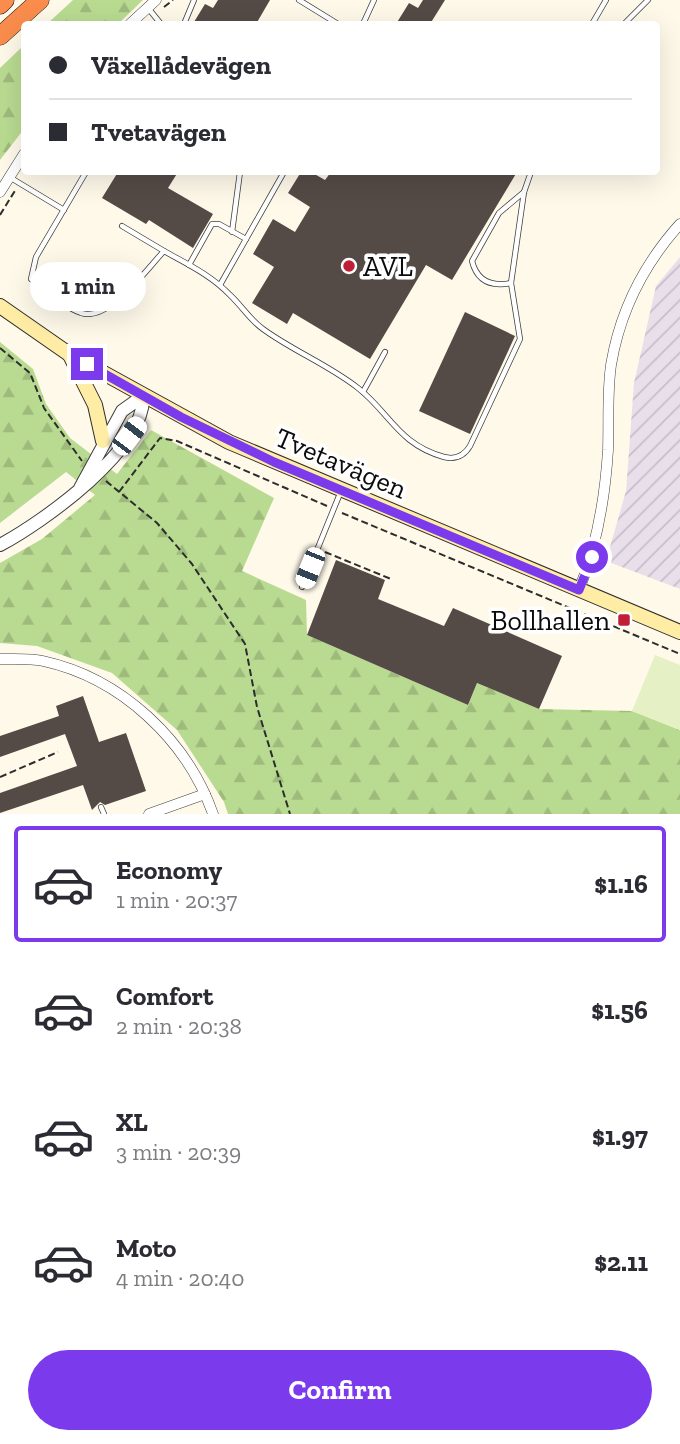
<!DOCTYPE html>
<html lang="en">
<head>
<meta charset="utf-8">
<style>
  :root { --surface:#fff; --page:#f2f2f3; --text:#2b2b33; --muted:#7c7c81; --line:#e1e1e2; --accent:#7c3aed }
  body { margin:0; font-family:"Zilla Slab",serif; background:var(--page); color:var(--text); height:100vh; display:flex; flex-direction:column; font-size:26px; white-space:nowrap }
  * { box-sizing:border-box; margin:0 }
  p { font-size:23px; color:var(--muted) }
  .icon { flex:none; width:38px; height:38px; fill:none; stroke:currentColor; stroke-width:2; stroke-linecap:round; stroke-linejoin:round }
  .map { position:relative; height:814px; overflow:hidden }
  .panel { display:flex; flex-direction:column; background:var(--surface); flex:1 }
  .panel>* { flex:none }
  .banner { position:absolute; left:21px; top:21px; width:639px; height:154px; border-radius:7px; box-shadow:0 7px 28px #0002; display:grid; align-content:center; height:154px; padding:0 28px; background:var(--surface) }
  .end { position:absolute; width:32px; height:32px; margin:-16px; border:9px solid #7c3aed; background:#fff; box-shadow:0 0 0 4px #fff }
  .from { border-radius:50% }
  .bubble { position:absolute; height:49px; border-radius:24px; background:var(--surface); box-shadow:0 7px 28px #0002; font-size:23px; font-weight:700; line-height:49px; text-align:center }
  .car { position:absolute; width:21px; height:42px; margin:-21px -10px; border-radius:9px; box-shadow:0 0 5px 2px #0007; background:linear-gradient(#fff 24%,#345 0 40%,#fff 0 76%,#345 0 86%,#fff 0) }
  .banner b { display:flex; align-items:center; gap:24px; height:66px; font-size:26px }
  .banner b+b { border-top:2px solid var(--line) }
  .banner i { width:18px; height:18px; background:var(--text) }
  ul { padding:12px 0 0; list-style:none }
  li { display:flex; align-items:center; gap:21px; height:116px; margin:0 14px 10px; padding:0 14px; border:4px solid transparent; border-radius:7px }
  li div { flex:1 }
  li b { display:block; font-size:26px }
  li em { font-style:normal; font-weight:700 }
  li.active { border-color:var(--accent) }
  li>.icon { width:63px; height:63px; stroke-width:1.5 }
  .action { display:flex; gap:14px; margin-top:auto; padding:14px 28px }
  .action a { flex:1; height:80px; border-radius:42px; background:var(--accent); color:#fff; font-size:28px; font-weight:700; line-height:80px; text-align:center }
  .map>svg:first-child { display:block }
  .industrial { fill:url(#industrial-furrows) }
  .forest { fill:url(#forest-firs) }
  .pitch { fill:#e5f1c5 }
  .building { fill:#544b47 }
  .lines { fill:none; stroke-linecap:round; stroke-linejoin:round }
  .service-casing { stroke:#3e3e3e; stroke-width:6 }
  .minor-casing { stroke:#3e3e3e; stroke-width:11 }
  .tertiary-casing { stroke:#3e3e3e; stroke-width:14 }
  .secondary-casing { stroke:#2d2d2d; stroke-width:16 }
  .motorway-casing { stroke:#1c1c1c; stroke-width:19 }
  .path { stroke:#2d2d2d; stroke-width:2; stroke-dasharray:7 3.5; stroke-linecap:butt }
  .service { stroke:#fff; stroke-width:4.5 }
  .minor { stroke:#fff; stroke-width:10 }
  .tertiary { stroke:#fff; stroke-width:12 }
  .secondary { stroke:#ffeda5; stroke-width:14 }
  .motorway { stroke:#fa8d4d; stroke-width:18 }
  .route { stroke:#7c3aed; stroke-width:9 }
  .poi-dot { fill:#bf1f34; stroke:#fff; stroke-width:2.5 }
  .labels { text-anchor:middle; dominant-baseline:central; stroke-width:7; stroke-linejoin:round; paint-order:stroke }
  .poi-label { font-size:28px; fill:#0b0b0b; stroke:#fff; text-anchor:start }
  .street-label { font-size:28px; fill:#0b0b0b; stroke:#fff }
</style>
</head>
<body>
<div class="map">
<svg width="680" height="814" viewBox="0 0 680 814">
  <defs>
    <pattern id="industrial-furrows" width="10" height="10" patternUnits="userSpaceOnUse" patternTransform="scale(1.75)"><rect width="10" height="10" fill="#e9dfeb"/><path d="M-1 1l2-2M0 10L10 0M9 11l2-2" fill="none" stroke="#c6bec8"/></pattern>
    <pattern id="forest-firs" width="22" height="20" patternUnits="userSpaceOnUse" patternTransform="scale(1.75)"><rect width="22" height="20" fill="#b9db91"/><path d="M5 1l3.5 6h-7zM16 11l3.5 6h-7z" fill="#9ebb7c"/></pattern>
  </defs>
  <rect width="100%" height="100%" fill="#fff9ea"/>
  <!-- industrial -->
  <path class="industrial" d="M 680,257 L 680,589 L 606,561 L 626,491 L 634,383 L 656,286 Z"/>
  <!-- forest -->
  <g class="forest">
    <path d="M 73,0 L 143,0 L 118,24 L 47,24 Z"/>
    <path d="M 24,45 L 24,129 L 0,160 L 0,68 Z"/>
    <path d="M 0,342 L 33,369 L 46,404 L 70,438 L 117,474 L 151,430 L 274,498 L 242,571 L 306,600 L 307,635 L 468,705 L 477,683 L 539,709 L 632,711 L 680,730 L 680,814 L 228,814 L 224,802 L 177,730 L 112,673 L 37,646 L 0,643 L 0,563 L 42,539 L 95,495 L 66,472 L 0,523 Z"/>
  </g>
  <!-- pitch -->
  <path class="pitch" d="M 655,655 L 680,665 L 680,730 L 632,711 Z"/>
  <!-- building -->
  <g class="building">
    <path d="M 218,0 L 270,0 L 256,24 L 199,24 L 194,22 L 205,4 L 213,8 Z"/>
    <path d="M 423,0 L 445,0 L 430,24 L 396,24 L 409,3 L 418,8 Z"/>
    <path d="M 118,172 L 178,172 L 168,188 L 213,214 L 193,248 L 149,220 L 146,224 L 102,198 Z"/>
    <path d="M 301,172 L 311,172 L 325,180 L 331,172 L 517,172 L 452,280 L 426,265 L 370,359 L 293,313 L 287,324 L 252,303 L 274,267 L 253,254 L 273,219 L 295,232 L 310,207 L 288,193 Z"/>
    <path d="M 465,312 L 515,336 L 470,434 L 419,411 Z"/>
    <path d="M 336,560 L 385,580 L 378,599 L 444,626 L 453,608 L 562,656 L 539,709 L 477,683 L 468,705 L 307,635 Z"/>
    <path d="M 83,696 L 99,742 L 126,733 L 146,791 L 105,805 L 100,802 L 92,810 L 83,785 L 0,813 L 0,793 L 77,766 L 65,734 L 0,757 L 0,736 L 59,716 L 56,706 Z"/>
  </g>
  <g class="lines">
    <!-- service casing -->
    <g class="service-casing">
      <g id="service">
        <path d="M 299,0 L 338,24"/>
        <path d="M 148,8 L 161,24"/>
        <path d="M 184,24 L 194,0"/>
        <path d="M 363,24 L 374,0"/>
        <path d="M 592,24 L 606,0"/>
        <path d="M 624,24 L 648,0"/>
        <path d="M 86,172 L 36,257 L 31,279 C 46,290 64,307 81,313 C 109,322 146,270 164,251 C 187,264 211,275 230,295 C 242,306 249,319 263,329 C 293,351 329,365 358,388 C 390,413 398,444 444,457 C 456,460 464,456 470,446 L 520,339 L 511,283 L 524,192 L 531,172"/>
        <path d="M 11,178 L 64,210"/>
        <path d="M 122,226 L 164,251"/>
        <path d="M 232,232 L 240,172"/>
        <path d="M 189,265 L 212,224 L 219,224 L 246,239"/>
        <path d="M 511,283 C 491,287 477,281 472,261 L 499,213 L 524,192"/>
        <path d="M 220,285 L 284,172"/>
        <path d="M 363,392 L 385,352"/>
        <path d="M 302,587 L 341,491"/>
        <path d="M 101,807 L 104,814"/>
      </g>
    </g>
    <!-- minor casing -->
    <g class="minor-casing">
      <g id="minor">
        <path d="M 130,24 L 156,0"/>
        <path d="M 0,192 L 24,154"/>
        <path d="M 579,590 C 597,545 605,499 608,450 C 609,422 607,393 611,365 C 620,311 644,264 680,224"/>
        <path d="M 0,659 C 14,659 30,658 43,661 C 121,678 187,740 213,814"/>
        <path d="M 149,814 L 205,794"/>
      </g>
    </g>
    <!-- tertiary casing -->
    <g class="tertiary-casing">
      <path id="tertiary" d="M 0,545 C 43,522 146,449 143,396 L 122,411 L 80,488"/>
    </g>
    <!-- secondary casing -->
    <g class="secondary-casing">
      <g id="secondary">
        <path d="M 0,306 L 69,354 L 229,442 L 680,632"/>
        <path d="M 70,355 L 95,405 L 103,441"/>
      </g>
    </g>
    <!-- motorway casing -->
    <g class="motorway-casing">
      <g id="motorway">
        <path d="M 0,5 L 5,0"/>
        <path d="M 0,36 L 40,0"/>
      </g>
    </g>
    <!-- path -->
    <g class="path">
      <path d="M 164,7 L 173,0"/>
      <path d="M 0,215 L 16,189"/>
      <path d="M 0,348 L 30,373 L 44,408 L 82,461"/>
      <path d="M 106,481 L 157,523 L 192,564 L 245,644 L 257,707 L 290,814"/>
      <path d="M 119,492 L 160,438 L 177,441 L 327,506"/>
      <path d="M 342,513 L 680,654"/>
      <path d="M 325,552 L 391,579"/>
      <path d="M 0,777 L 58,752"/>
    </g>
    <!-- service -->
    <use href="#service" class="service"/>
    <!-- minor -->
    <use href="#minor" class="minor"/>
    <!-- tertiary -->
    <use href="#tertiary" class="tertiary"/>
    <!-- secondary -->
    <use href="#secondary" class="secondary"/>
    <!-- motorway -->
    <use href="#motorway" class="motorway"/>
  </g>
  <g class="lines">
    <!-- route -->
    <path class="route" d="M 87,364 L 181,417 L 274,462 L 579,590 L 592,557"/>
  </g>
  <!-- markers -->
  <g class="poi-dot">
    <circle cx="349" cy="266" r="7"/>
    <rect x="617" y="613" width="14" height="14" rx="3.5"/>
  </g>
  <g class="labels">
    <!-- poi labels -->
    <g class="poi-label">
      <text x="363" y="266">AVL</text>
      <text x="610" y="620" text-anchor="end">Bollhallen</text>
    </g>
    <!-- street labels -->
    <g class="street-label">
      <text transform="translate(341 463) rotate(23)">Tvetavägen</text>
    </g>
  </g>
</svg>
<i class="end from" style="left:592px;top:557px"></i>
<i class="end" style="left:87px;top:364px"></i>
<div class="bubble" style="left:30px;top:262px;width:116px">1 min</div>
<i class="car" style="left:129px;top:436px;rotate:37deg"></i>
<i class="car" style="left:310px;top:568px;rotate:202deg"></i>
<div class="banner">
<b><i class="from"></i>Växellådevägen</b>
<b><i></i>Tvetavägen</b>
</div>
</div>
<section class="panel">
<ul>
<li class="active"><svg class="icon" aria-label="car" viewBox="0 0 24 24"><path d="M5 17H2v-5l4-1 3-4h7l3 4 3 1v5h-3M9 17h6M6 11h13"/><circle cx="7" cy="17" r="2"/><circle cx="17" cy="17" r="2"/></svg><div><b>Economy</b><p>1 min · 20:37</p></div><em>$1.16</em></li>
<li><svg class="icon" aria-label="car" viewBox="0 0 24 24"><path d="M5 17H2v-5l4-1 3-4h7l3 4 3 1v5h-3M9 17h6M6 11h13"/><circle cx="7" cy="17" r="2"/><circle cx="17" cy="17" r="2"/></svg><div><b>Comfort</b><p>2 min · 20:38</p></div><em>$1.56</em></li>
<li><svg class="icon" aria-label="car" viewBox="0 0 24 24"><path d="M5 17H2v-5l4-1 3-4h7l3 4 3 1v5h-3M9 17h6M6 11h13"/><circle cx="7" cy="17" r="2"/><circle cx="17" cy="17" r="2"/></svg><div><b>XL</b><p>3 min · 20:39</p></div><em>$1.97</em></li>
<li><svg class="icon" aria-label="car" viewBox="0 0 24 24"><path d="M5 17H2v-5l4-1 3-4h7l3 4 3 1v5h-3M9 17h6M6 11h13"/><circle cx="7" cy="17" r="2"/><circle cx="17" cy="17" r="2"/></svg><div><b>Moto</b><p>4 min · 20:40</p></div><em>$2.11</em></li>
</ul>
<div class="action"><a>Confirm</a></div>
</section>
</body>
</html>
